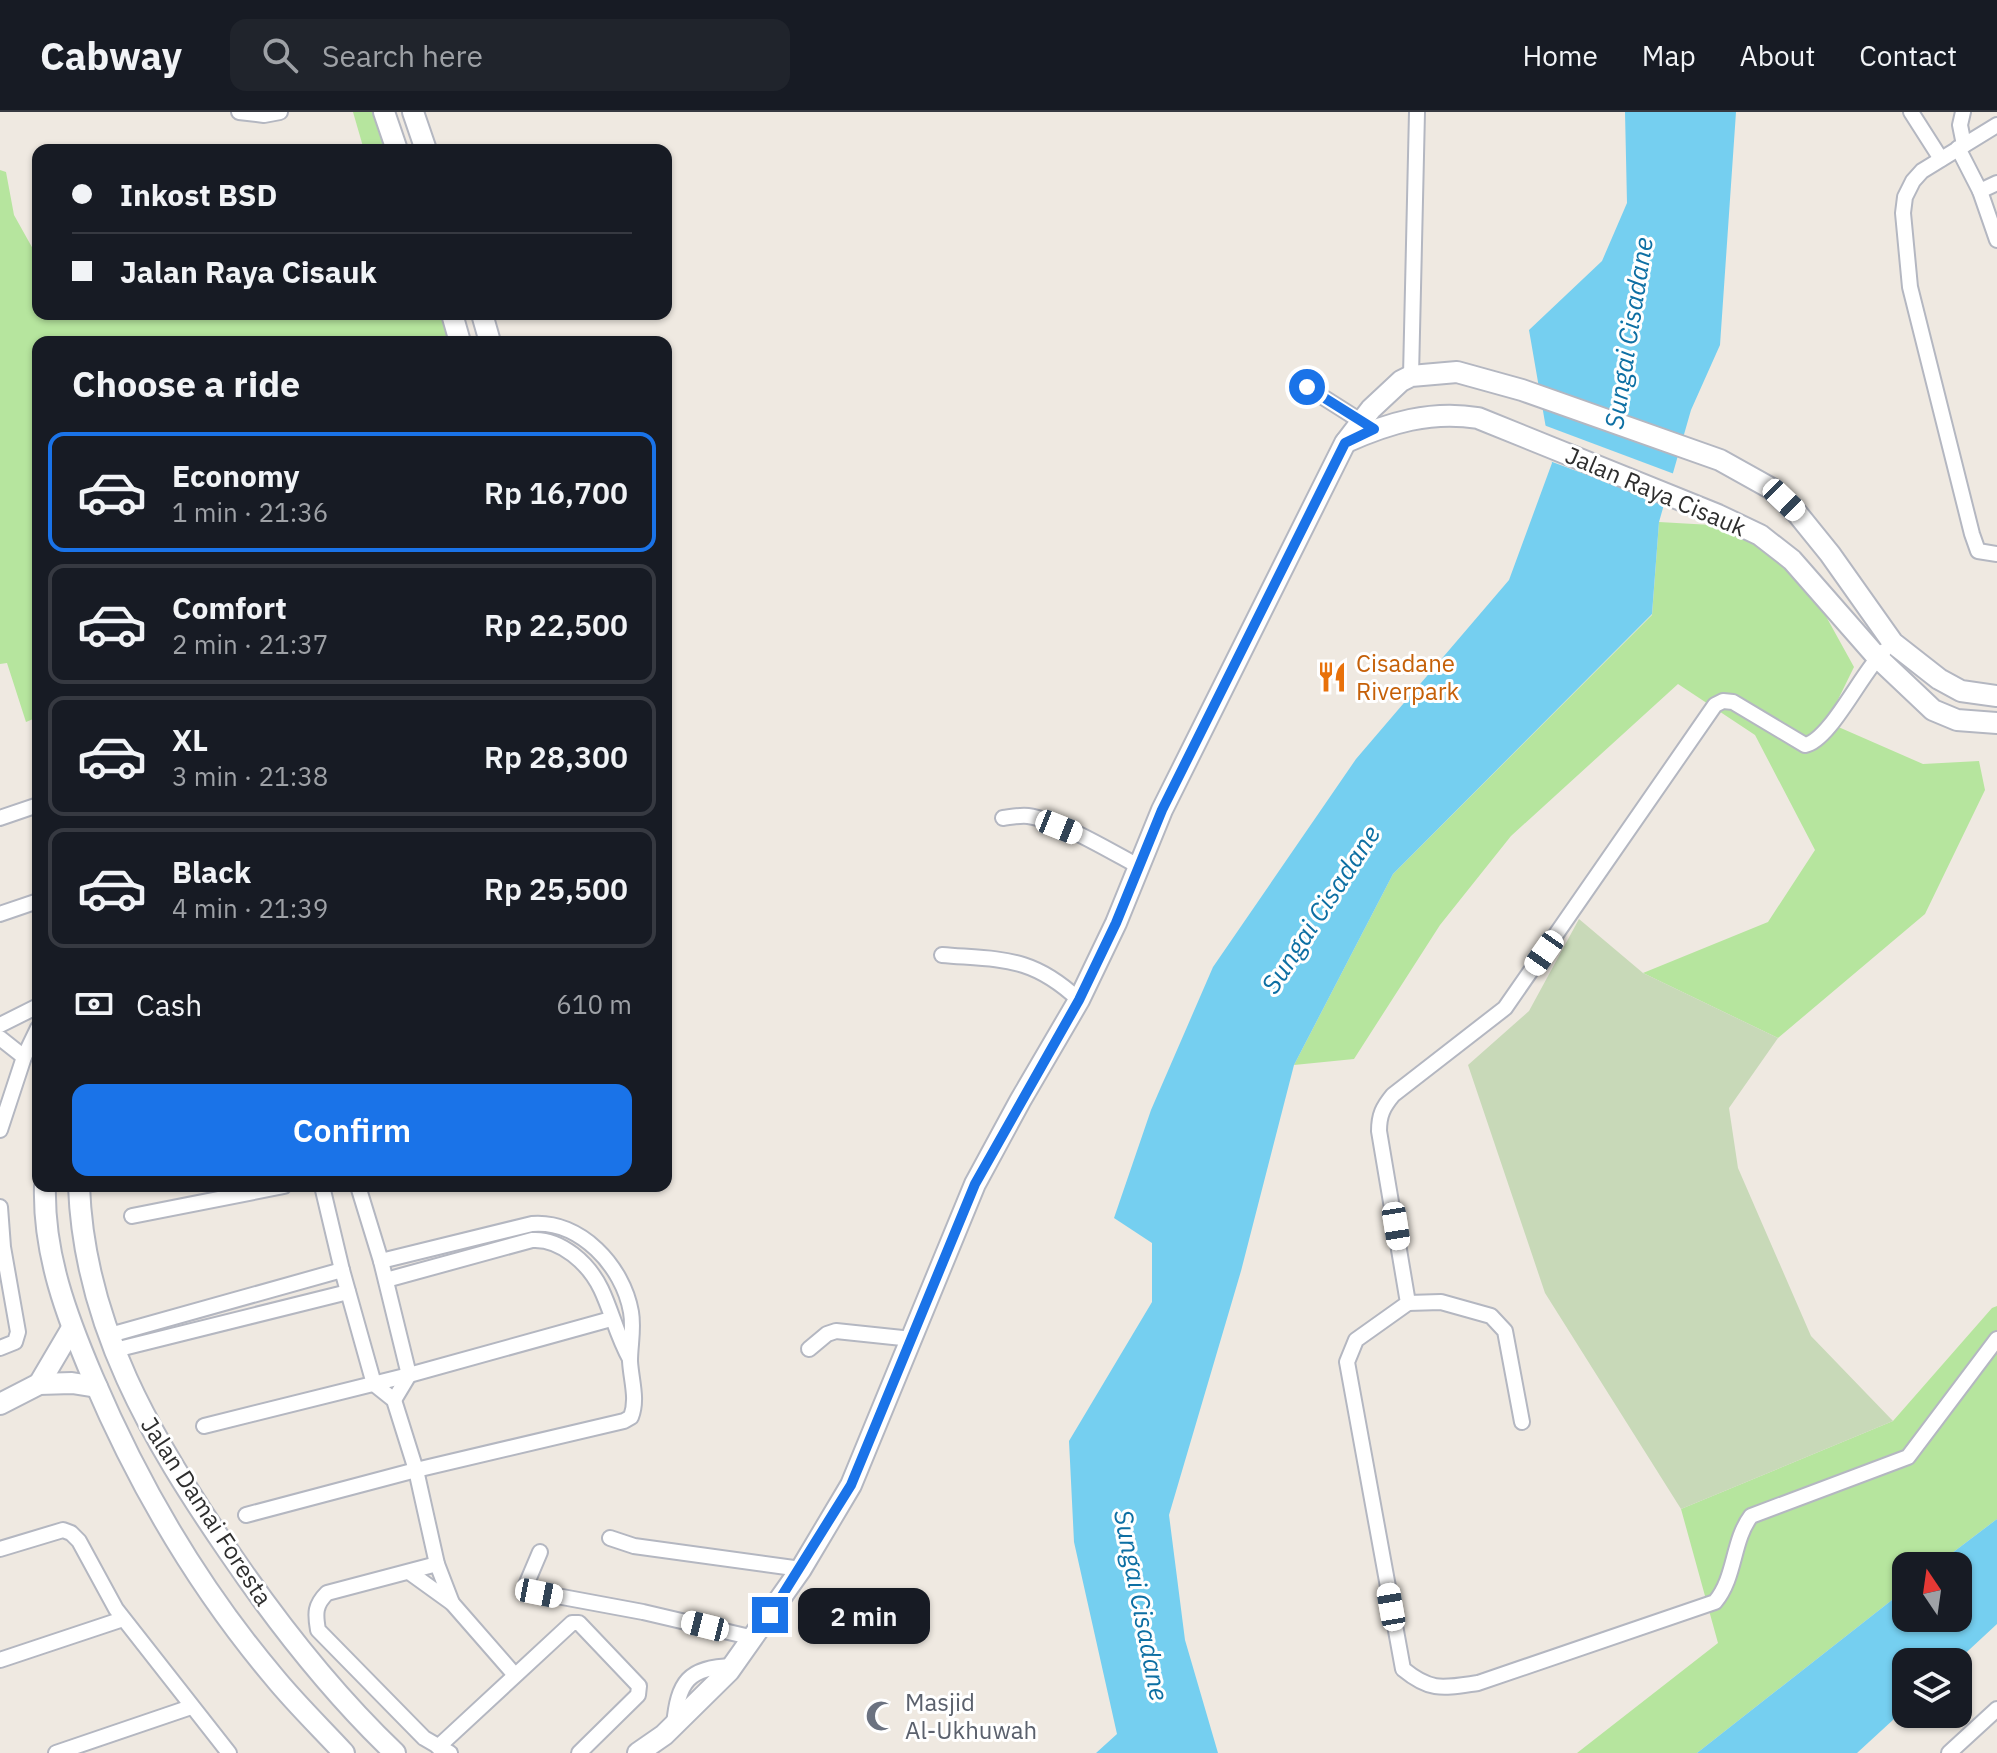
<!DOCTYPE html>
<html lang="en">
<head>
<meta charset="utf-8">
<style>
  :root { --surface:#171b24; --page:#20242c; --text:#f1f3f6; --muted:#9ea1a6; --line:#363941; --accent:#1a73e8 }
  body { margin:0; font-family:"IBM Plex Sans",sans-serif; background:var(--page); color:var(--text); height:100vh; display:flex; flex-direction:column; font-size:30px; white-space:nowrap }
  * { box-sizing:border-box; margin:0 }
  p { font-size:26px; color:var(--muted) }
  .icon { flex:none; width:44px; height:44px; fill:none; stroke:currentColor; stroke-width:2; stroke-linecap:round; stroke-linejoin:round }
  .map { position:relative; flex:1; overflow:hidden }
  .side { position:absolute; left:32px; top:224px; width:640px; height:856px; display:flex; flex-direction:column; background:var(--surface); border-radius:16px; box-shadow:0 2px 6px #0004 }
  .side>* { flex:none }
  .banner { position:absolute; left:32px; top:32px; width:640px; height:176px; border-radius:16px; box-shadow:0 2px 6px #0004; display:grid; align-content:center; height:176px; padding:0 40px; background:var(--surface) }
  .needle { width:52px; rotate:347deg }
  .controls { position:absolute; left:1892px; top:1440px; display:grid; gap:16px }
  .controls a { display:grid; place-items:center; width:80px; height:80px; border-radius:16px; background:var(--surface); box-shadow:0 2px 6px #0004; font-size:40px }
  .end { position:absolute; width:36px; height:36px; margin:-18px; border:10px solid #1a73e8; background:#fff; box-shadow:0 0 0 4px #fff }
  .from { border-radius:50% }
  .bubble { position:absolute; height:56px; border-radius:16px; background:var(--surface); box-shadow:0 2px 6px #0004; font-size:26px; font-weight:600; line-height:56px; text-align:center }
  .car { position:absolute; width:24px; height:48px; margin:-24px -12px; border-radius:10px; box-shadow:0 0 6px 2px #0007; background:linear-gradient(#fff 24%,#345 0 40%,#fff 0 76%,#345 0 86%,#fff 0) }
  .banner b { display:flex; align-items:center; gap:28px; height:76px; font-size:30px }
  .banner b+b { border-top:2px solid var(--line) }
  .banner i { width:20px; height:20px; background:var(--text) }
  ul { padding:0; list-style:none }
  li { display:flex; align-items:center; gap:24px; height:120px; margin:0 16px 12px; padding:0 24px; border:4px solid var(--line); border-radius:16px }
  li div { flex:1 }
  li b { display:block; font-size:30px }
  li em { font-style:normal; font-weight:600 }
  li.selected { border-color:var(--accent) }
  li>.icon { width:72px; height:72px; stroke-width:1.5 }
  h2 { padding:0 40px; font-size:36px; line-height:96px }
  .pay { display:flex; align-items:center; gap:20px; height:88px; padding:0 40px; font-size:30px }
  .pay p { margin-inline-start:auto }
  .button { display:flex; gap:16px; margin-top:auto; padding:16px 40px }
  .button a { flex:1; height:92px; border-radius:16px; background:var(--accent); color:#fff; font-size:32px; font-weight:600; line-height:92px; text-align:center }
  header { display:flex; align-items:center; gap:48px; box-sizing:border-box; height:112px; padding:0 40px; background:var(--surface); border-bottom:2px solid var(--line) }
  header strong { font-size:38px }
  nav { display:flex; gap:44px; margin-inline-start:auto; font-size:28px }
  .search { width:560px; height:72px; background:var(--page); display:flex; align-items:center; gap:20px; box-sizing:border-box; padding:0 28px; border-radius:16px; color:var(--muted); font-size:30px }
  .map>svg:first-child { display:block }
  .green { fill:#b6e59e }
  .cemetery { fill:#c8d9b8 }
  .water { fill:#75cff0 }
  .pier { fill:#efe9e1 }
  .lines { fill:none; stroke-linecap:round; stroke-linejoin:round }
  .street-casing { stroke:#b4b7c1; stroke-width:18 }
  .secondary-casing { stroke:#b4b7c1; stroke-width:24 }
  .street { stroke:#fff; stroke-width:14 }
  .secondary { stroke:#fff; stroke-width:20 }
  .route { stroke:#1a73e8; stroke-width:10 }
  .labels { text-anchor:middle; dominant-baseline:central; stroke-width:6; stroke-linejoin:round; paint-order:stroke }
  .street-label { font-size:24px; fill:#2e2e2e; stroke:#fff }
  .food-label { font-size:24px; fill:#c56008; stroke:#fff; text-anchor:start }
  .worship-label { font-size:24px; fill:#5b616d; stroke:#fff; text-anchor:start }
  .water-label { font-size:26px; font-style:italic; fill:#0d6fa3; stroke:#fff }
</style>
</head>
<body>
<header>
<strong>Cabway</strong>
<div class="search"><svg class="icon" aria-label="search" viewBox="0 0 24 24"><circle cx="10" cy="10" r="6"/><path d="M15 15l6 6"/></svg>Search here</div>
<nav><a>Home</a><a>Map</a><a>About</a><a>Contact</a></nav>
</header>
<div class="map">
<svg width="1997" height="1641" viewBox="0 0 1997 1641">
  <rect width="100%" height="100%" fill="#efe9e1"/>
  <!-- green -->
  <g class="green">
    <path d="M 353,0 L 374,0 L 385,38 L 364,38 Z"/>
    <path d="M 0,58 L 6,60 L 14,103 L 38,146 L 38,202 L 446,202 L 456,230 L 38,230 L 38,605 L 26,610 L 7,551 L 0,552 Z"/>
    <path d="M 1659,410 L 1729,414 L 1807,470 L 1854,555 L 1827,610 L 1923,652 L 1979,649 L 1985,678 L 1925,802 L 1778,926 L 1643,861 L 1768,810 L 1815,738 L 1755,623 L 1678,572 L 1511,724 L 1440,813 L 1354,947 L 1294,953 L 1393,762 L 1652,503 Z"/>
    <path d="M 1997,1194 L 1997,1407 L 1935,1454 L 1906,1454 L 1906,1477 L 1697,1641 L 1577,1641 L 1718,1531 L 1681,1397 L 1893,1309 L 1992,1196 Z"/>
  </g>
  <!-- cemetery -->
  <path class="cemetery" d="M 1579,807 L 1643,861 L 1778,926 L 1729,996 L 1738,1056 L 1811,1224 L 1893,1309 L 1681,1397 L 1545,1181 L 1468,953 L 1529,899 Z"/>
  <!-- water -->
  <g class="water">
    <path d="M 1625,0 L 1736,0 L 1720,233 L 1691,298 L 1659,410 L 1652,502 L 1393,762 L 1294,953 L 1241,1159 L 1169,1403 L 1185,1528 L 1218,1641 L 1096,1641 L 1117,1622 L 1074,1430 L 1069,1329 L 1152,1190 L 1152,1131 L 1114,1106 L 1151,998 L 1213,855 L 1356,647 L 1509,468 L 1552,351 L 1529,218 L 1602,149 L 1627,91 Z"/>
    <path d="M 1997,1407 L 1997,1512 L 1956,1550 L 1906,1550 L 1906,1596 L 1857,1641 L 1697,1641 L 1906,1477 L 1906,1506 L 1958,1506 L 1958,1454 L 1935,1454 Z"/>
  </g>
  <!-- pier -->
  <path class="pier" d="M 1541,312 L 1677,363 L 1668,393 L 1547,348 Z"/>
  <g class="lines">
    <!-- street casing -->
    <g class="street-casing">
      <g id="street">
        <path d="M 239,0 L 264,3 L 280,0"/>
        <path d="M 1911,0 L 1941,47"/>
        <path d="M 1963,0 L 1960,13 L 1964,33"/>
        <path d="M 1997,13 L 1922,59 L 1913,69 L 1905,85 L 1903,101 L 1910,175 L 1972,422 L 1978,439 L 1997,442"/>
        <path d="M 1958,36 L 1980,79 L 1997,128"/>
        <path d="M 1980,79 L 1997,71"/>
        <path d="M 1411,264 L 1417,0"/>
        <path d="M 1307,275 L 1367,313"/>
        <path d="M 1884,539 C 1863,558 1830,629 1805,633 L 1733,590 L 1723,589 L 1715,593 L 1505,896 L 1393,983 C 1383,995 1379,1003 1379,1019 L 1408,1191 L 1356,1228 L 1347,1250 L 1403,1557 C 1431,1580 1443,1576 1478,1571 L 1715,1490 C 1736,1465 1732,1429 1751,1404 L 1908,1345 L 1997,1227"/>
        <path d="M 0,706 L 38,693"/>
        <path d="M 1003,706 C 1011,705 1020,703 1028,704 C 1059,708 1110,739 1138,754"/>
        <path d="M 0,802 L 38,789"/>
        <path d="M 942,843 C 1003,848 1032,844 1079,888"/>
        <path d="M 0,913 L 38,894"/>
        <path d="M 0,926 L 24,945"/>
        <path d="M 0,1018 L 24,945 L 38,916"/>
        <path d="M 322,1074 L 342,1158 L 374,1272 L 394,1288 L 416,1358 L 437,1452 L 452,1491"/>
        <path d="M 358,1074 L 381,1149 L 409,1263 L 394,1288"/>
        <path d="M 0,1095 L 3,1135 L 18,1220 L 15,1230 L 0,1236"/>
        <path d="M 132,1104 L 284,1074"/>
        <path d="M 386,1168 L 532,1128 C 561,1126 589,1152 601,1177 C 612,1200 617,1224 630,1247"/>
        <path d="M 1408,1191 L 1441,1190 L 1491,1204 L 1505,1219 L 1522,1310"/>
        <path d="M 110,1223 L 342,1158"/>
        <path d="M 809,1237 L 827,1222 L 836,1219 L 912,1227"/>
        <path d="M 115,1238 L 348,1180"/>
        <path d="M 204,1314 L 409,1263 L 611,1207"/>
        <path d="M 246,1403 L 416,1358 L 624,1309 L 631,1305 C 638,1287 631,1268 630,1249 C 630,1233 634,1217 631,1200 C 623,1154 580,1108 532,1112 L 381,1149"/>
        <path d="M 610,1426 L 634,1434 L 801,1457"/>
        <path d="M 0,1437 L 63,1418 L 71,1421 L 79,1429 L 116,1497 L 229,1641"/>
        <path d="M 540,1440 L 526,1473 L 530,1479 L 643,1500 L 754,1526"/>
        <path d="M 437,1452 L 327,1481 C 315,1493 315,1501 318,1518 L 424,1626 L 450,1641"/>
        <path d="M 409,1460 L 452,1491 L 514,1562"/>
        <path d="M 0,1548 L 123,1507"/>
        <path d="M 674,1613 C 678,1570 688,1555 733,1554"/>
        <path d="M 438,1635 L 572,1511 L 579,1511 L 639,1574 L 638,1583 L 579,1641"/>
        <path d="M 56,1641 L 191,1595"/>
        <path d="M 1949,1641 L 1997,1597"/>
      </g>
    </g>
    <!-- secondary casing -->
    <g class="secondary-casing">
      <g id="secondary">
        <path d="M 384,0 L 397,38"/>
        <path d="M 413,0 L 426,38"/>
        <path d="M 452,202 L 460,230"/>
        <path d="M 482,202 L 490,230"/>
        <path d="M 1346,330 C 1389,311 1431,298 1478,306 L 1718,403 L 1760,423 L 1792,448 L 1877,545 L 1933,598 L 1957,608 L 1997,611"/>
        <path d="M 45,1074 C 43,1142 67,1205 93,1266 C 139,1374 198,1475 274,1565 C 296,1592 321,1616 344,1641"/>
        <path d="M 79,1074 C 84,1213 152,1328 229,1440 C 278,1512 332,1581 395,1641"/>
        <path d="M 39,1272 L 72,1216"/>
        <path d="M 0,1292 L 39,1272 L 72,1271 L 97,1275"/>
        <path d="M 638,1641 L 664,1623 L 729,1559 L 801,1457 L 851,1373 L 975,1072 L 1020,989 L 1079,888 L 1116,811 L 1162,698 L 1345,331 L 1371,297 L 1401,269 L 1411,264 L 1457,260 L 1522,278 L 1720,348 L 1772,377 L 1796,400 L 1830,442 L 1893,531 L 1939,567 L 1961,579 L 1997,584"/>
      </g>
    </g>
    <!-- street -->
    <use href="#street" class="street"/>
    <!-- secondary -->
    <use href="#secondary" class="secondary"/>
  </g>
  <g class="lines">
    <!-- route -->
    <path class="route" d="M 770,1503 L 851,1373 L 975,1072 L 1079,888 L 1116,811 L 1162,698 L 1345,331 L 1374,317 L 1307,275"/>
  </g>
  <!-- icons -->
  <defs>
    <g id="restaurant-bare" transform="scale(2.4)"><path d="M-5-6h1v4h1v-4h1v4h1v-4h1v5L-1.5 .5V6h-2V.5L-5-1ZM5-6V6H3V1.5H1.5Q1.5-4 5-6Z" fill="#e8710a" stroke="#fff" stroke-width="2.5" paint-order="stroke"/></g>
    <g id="mosque-bare" transform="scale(2.4)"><path d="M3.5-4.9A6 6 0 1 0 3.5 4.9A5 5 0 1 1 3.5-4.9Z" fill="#6b7280" stroke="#fff" stroke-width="2.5" paint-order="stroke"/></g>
  </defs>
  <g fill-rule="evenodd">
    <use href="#restaurant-bare" x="1332" y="565"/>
    <use href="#mosque-bare" x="881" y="1604"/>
  </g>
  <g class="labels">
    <!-- street labels -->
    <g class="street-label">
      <text transform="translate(1656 379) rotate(23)">Jalan Raya Cisauk</text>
      <text transform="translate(207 1399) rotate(57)">Jalan Damai Foresta</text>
    </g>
    <!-- food labels -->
    <g class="food-label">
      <text x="1356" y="551">Cisadane<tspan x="1356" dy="28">Riverpark</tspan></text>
    </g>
    <!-- worship labels -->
    <g class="worship-label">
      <text x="905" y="1590">Masjid<tspan x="905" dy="28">Al-Ukhuwah</tspan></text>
    </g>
    <!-- water labels -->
    <g class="water-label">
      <text transform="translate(1628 221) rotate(-81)">Sungai Cisadane</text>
      <text transform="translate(1320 797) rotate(-57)">Sungai Cisadane</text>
      <text transform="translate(1142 1493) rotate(79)">Sungai Cisadane</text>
    </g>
  </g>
</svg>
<div class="controls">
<a><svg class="needle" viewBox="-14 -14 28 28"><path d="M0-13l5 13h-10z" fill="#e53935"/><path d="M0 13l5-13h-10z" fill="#9ea1a6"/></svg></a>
<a><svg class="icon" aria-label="layers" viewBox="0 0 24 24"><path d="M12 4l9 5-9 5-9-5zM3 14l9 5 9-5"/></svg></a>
</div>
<i class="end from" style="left:1307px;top:275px"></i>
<i class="end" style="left:770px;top:1503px"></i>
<div class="bubble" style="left:798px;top:1476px;width:132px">2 min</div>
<i class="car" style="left:1784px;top:388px;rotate:134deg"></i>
<i class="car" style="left:1059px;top:715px;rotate:112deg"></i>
<i class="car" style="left:1544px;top:841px;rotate:215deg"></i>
<i class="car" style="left:1396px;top:1114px;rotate:171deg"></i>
<i class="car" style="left:539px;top:1481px;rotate:101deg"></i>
<i class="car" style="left:1391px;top:1495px;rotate:350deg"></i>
<i class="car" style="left:705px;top:1514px;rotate:284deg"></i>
<div class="banner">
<b><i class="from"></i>Inkost BSD</b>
<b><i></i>Jalan Raya Cisauk</b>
</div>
<section class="side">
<h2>Choose a ride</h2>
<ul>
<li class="selected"><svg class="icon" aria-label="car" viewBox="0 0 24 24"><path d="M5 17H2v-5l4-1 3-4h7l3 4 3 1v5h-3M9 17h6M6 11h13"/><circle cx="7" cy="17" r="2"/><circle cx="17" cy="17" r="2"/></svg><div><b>Economy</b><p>1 min · 21:36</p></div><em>Rp 16,700</em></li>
<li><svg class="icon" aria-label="car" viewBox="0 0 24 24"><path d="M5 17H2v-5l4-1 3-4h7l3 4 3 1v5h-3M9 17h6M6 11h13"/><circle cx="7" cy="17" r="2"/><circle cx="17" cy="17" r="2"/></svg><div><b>Comfort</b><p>2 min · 21:37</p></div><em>Rp 22,500</em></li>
<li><svg class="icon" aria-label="car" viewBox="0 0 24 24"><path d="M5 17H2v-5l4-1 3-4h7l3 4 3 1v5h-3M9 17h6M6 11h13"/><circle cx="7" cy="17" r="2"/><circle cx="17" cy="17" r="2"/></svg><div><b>XL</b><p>3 min · 21:38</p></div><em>Rp 28,300</em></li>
<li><svg class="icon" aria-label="car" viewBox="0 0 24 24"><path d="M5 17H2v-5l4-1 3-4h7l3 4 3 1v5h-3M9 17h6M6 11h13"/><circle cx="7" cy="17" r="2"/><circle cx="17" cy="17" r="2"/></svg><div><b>Black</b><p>4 min · 21:39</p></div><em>Rp 25,500</em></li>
</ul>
<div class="pay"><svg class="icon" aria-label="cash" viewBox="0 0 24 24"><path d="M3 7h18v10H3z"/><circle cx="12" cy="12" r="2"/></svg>Cash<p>610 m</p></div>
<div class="button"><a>Confirm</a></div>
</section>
</div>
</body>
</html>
